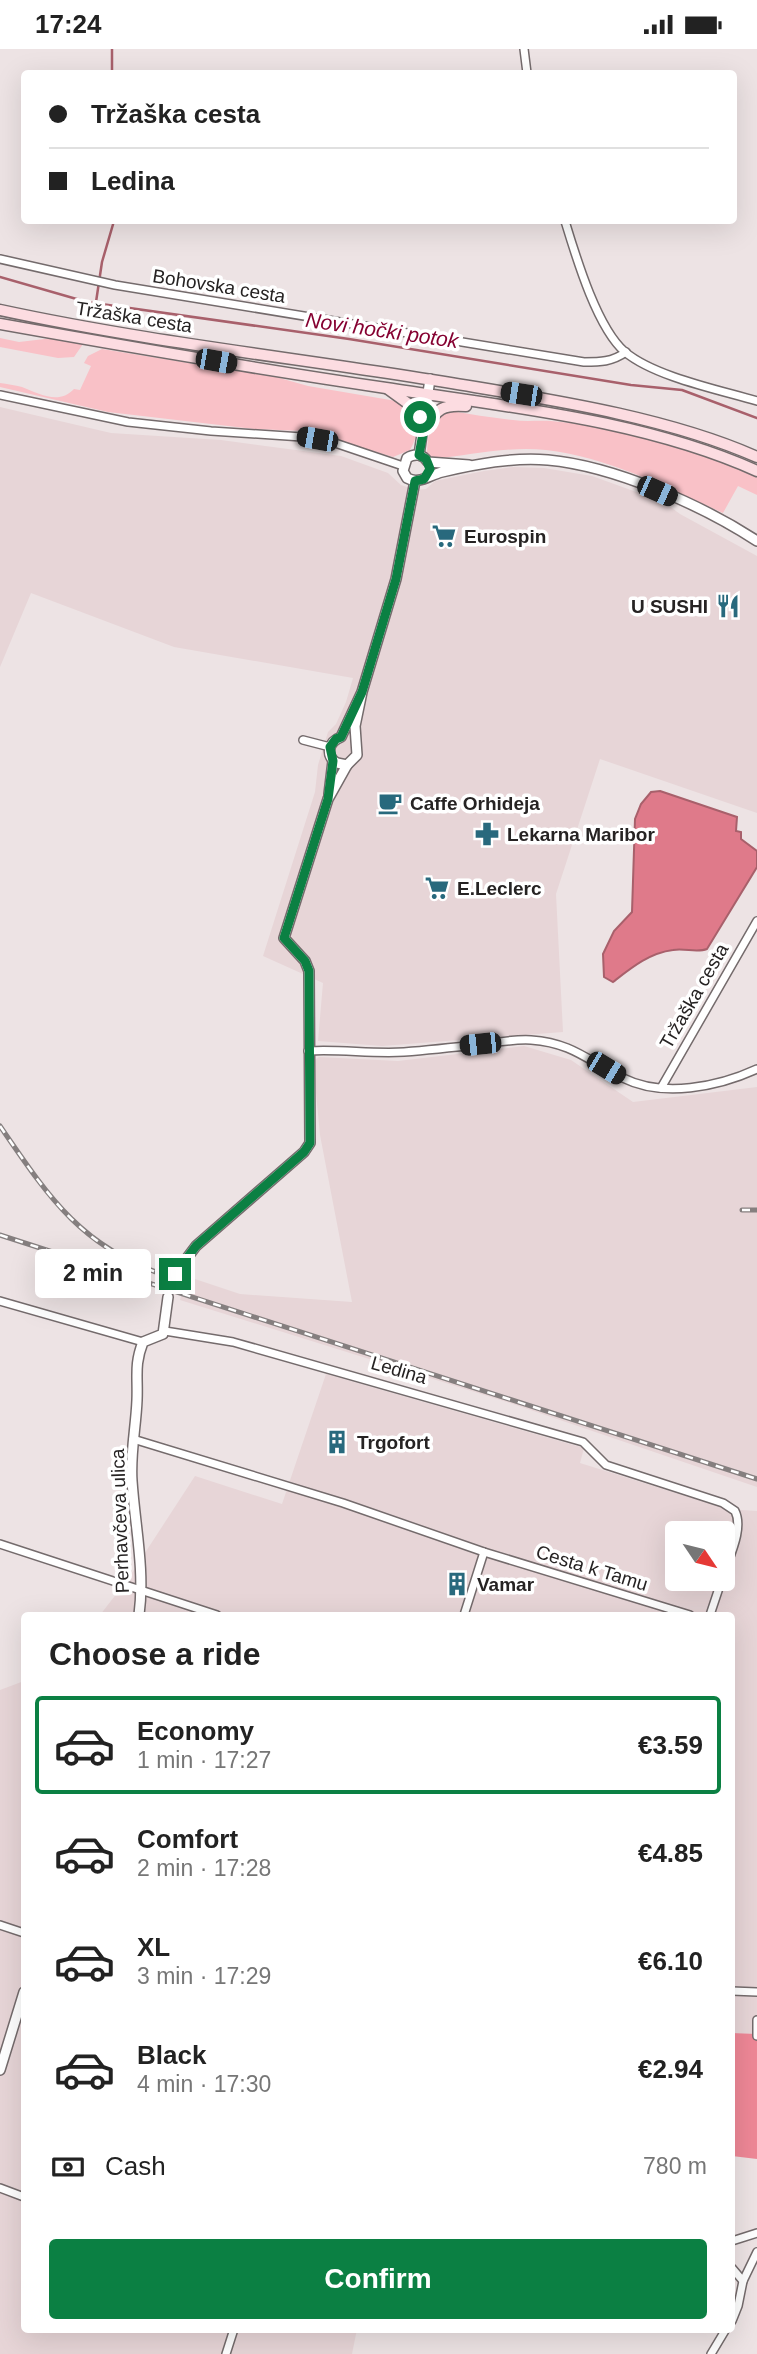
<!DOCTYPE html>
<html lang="en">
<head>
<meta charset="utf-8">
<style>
  :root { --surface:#fff; --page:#f6f6f6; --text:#222; --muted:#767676; --line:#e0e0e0; --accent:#0b8043 }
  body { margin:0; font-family:Arial,sans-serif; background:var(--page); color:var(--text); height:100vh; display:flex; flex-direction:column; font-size:26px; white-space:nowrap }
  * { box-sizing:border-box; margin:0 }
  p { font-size:23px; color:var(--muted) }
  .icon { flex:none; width:38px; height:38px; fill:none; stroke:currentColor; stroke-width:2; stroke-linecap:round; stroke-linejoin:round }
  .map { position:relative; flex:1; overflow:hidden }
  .panel { position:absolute; left:21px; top:1563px; width:714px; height:721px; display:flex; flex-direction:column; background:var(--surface); border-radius:7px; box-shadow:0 7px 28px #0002 }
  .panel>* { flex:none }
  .hud { position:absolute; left:21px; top:21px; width:716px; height:154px; border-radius:7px; box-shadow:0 7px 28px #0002; display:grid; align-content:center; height:154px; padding:0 28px; background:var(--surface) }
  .needle { width:46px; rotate:125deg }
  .buttons { position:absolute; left:665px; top:1472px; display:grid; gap:14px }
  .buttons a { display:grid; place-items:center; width:70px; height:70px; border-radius:7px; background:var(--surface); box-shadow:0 7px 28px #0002; font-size:35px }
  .end { position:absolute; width:32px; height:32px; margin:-16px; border:9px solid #0b8043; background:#fff; box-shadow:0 0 0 4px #fff }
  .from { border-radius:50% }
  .bubble { position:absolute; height:49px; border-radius:7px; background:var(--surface); box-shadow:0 7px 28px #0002; font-size:23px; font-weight:700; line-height:49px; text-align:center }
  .car { position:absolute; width:21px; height:42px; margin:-21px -10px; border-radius:9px; box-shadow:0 0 5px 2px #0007; background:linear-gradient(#222 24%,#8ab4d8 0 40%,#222 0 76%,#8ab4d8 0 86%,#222 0) }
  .hud b { display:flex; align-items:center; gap:24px; height:66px; font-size:26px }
  .hud b+b { border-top:2px solid var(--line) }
  .hud i { width:18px; height:18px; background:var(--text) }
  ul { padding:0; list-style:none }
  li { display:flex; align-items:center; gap:21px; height:98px; margin:0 14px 10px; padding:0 14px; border:4px solid transparent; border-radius:7px }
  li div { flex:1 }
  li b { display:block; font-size:26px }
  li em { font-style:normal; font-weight:700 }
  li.on { border-color:var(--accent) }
  li>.icon { width:63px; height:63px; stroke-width:1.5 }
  h2 { padding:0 28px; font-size:32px; line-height:84px }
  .pay { display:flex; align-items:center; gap:18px; height:77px; padding:0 28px; font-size:26px }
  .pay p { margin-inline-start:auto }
  .cta { display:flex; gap:14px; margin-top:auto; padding:14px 28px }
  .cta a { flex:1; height:80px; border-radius:7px; background:var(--accent); color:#fff; font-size:28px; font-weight:700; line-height:80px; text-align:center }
  .status { display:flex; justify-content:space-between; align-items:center; height:49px; padding:0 35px; background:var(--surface); direction:ltr }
  .status svg { height:19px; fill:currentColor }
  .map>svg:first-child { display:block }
  .built { fill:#e7d5d7; fill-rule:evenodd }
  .green { fill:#f9c1c7 }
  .forest { fill:#ee8796 }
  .water { fill:#df7a8a; stroke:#a8606b; stroke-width:2 }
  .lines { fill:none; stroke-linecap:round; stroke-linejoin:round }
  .stream { stroke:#a8606b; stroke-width:2.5 }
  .tertiary-tunnel { stroke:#c5bdbd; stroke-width:9; stroke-dasharray:9 4.5; stroke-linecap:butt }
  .minor-casing { stroke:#746b6c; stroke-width:10 }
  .tertiary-casing { stroke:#746b6c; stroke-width:12 }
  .secondary-casing { stroke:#746b6c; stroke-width:13 }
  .minor { stroke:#fff; stroke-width:7 }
  .tertiary { stroke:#fff; stroke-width:9 }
  .secondary { stroke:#fcdce1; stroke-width:10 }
  .rail-casing { stroke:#857f7f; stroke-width:5 }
  .rail { stroke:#fff; stroke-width:2.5; stroke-dasharray:8; stroke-linecap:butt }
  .route { stroke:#0b8043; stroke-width:9 }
  .labels { text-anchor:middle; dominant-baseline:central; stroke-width:7; stroke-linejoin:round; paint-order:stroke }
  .street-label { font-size:19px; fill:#262323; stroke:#fff }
  .poi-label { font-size:19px; font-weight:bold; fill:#262323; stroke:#fff; text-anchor:start }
  .water-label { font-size:21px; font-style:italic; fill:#850131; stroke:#fff }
</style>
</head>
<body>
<div class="status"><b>17:24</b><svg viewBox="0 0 49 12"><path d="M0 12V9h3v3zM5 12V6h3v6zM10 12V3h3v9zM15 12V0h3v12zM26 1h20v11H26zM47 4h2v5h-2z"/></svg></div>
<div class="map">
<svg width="757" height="2305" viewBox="0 0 757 2305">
  <rect width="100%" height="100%" fill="#ede3e4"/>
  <!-- built -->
  <g class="built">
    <path d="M 0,358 L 111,384 L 221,391 L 341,407 L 388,424 L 401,436 L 416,441 L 426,440 L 435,432 L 484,422 L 513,418 L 544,419 L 592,427 L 664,453 L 680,465 L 757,507 L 757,764 L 600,710 L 556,845 L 563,983 L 382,997 L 318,992 L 323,934 L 263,907 L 315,743 L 318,716 L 328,683 L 336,675 L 346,653 L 353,629 L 174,598 L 31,544 L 0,618 Z"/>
    <path d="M 524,997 L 571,1011 L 633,1053 L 757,1038 L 757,1438 L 510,1354 L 180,1251 L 186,1227 L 240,1245 L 352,1253 L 320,1086 L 313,1012 L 319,1008 L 398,1012 Z"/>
    <path d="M 326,1325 L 584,1399 L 580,1414 L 727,1460 L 757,1462 L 757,1985 L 732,1984 L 732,1566 L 100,1566 L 128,1530 L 195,1427 L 282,1455 ZM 677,1484 L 723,1484 L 723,1530 L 677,1530 Z"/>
    <path d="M 24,1632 L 24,2280 L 357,2280 L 352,2305 L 0,2305 L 0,1641 Z"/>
  </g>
  <!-- green -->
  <g class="green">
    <path d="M 0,289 L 19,293 L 53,289 L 83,295 L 74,308 L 58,309 L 0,298 Z"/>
    <path d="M 102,300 L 276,328 L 308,337 L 402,353 C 419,366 421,382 410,401 L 393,408 L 305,382 L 254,380 L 108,363 L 0,338 L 0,334 C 7,335 15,336 22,338 C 40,345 59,356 74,340 L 80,341 L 91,317 L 84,314 L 88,307 Z"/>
    <path d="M 450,362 C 471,365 492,369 513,371 C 526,373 539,371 551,372 C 618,377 696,400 757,428 L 757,446 L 738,437 L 723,464 C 667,439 608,408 546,401 C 508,397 471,406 434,410 L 427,403 C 429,382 428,371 450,362 Z"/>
  </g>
  <!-- forest -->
  <path class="forest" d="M 732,1984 L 757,1985 L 757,2110 L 732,2107 Z"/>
  <!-- water -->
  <path class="water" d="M 660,742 L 737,768 L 736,782 L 741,783 L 741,790 L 757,802 L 757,818 L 707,900 C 697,904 685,899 673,901 C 649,904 631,919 613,933 L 604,928 L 603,905 L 614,882 L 632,863 L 635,770 L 641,755 L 651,743 Z"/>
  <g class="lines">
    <!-- stream -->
    <g class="stream">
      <path d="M 112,0 L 112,24"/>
      <path d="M 0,228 L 87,253 L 349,290 L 631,336 L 682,341 L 757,369"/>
      <path d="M 96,253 L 102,213 L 114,172"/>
    </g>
    <!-- tertiary-tunnel -->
    <path class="tertiary-tunnel" d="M 168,1248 L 175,1225"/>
    <!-- minor casing -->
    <g class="minor-casing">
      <g id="minor">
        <path d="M 524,0 L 527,24"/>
        <path d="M 565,172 C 576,208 597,279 625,303 C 655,328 720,341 757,352"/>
        <path d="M 0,210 L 115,236 L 584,313 C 600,313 612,313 626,303"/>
        <path d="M 0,346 L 128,373 L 211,382 L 302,388 L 332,393 L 403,417"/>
        <path d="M 303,691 L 330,698"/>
        <path d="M 308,1002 C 340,1000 372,1005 404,1003 C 430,1001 457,998 483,995 C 499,993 515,990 531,991 C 573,994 588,1012 623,1029 C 663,1049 718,1038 757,1020"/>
        <path d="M 661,1039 L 757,872"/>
        <path d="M 0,1252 L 143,1293"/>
        <path d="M 165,1282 L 233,1293 L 583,1393 L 606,1416 L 723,1454 L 735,1462 C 744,1480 729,1508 723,1527"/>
        <path d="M 133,1390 L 343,1454 L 484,1503 L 690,1566"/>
        <path d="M 0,1495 L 217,1566"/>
        <path d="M 464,1566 L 484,1503"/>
        <path d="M 710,1566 L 722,1530"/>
        <path d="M 0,1876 L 24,1884"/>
        <path d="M 732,1942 L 757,1943"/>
        <path d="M 757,1971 L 757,1987"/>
        <path d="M 0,2139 L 24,2148"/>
        <path d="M 732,2192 L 757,2184"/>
        <path d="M 732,2219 L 743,2232 L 738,2257 L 732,2272"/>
        <path d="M 743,2232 L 757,2203"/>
        <path d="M 226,2305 L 234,2280"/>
        <path d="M 711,2305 L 726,2280"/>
      </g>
    </g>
    <!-- tertiary casing -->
    <g class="tertiary-casing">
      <g id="tertiary">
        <path d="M 419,406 L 430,330"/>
        <path d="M 469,416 L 428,413 C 423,405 415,404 407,409 L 403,422 L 407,429 C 419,436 429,426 442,423 C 477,415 512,408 548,411 C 614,417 702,456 757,492"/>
        <path d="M 362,643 L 341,688 C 328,693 325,707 337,714 L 347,716 L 357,706 L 355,677 L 362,643 L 396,530 L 415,432"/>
        <path d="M 329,745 L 333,712"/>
        <path d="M 175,1225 L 196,1197 L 304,1103 L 310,1094 L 309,922 L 305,912 L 284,889 L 328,750 L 347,716"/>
        <path d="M 139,1566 C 145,1521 135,1477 132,1432 C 130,1405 136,1378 137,1351 C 138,1327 134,1316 143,1293 L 163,1285 L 168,1248"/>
        <path d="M 0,2021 L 24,1943"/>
      </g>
    </g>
    <!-- secondary casing -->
    <g class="secondary-casing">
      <g id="secondary">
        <path d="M 0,261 C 157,295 317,311 475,338 C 566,353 674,371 757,408"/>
        <path d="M 0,275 C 129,298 257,320 386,339 C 508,358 644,371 757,422"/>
        <path d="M 388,340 L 417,361 L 424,379"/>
        <path d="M 424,379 C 438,360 442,355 466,357"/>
      </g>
    </g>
    <!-- minor -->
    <use href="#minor" class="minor"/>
    <!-- tertiary -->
    <use href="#tertiary" class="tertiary"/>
    <!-- secondary -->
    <use href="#secondary" class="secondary"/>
    <!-- rail casing -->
    <g class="rail-casing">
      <g id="rail">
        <path d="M 0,1077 C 48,1147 80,1197 164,1226"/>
        <path d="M 742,1161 L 757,1161"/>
        <path d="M 0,1186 L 757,1430"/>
      </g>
    </g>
    <!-- rail -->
    <use href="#rail" class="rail"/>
  </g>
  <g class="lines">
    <!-- route -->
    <path class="route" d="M 175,1225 L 196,1197 L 304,1103 L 310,1094 L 309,922 L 305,912 L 284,889 L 328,750 L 333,712 L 330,698 L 336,690 L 341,688 L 362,643 L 396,530 L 415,432 L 424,430 L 430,420 L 426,410 L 419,406 L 424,379 L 420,368"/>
  </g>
  <!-- icons -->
  <defs>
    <g id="supermarket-bare" transform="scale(1.89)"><path d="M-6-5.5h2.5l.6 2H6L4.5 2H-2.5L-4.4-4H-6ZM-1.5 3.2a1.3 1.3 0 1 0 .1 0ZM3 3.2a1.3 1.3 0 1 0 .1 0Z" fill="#28697d" stroke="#fff" stroke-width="2.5" paint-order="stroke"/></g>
    <g id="restaurant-bare" transform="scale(1.89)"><path d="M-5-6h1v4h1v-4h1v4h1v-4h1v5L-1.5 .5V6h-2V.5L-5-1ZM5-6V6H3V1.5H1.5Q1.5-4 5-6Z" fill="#28697d" stroke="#fff" stroke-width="2.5" paint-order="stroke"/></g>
    <g id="cafe-bare" transform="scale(1.89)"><path d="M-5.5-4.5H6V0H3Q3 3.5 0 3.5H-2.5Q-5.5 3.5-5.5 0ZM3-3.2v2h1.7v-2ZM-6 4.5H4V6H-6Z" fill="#28697d" stroke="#fff" stroke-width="2.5" paint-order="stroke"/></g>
    <g id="pharmacy-bare" transform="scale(1.89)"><path d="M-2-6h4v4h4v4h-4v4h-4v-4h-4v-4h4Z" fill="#28697d" stroke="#fff" stroke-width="2.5" paint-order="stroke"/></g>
    <g id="building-bare" transform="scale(1.89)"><path d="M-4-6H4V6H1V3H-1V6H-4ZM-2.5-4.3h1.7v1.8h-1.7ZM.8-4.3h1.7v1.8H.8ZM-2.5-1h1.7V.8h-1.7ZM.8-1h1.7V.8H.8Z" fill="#28697d" stroke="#fff" stroke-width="2.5" paint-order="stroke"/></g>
  </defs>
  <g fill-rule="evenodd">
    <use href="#supermarket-bare" x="444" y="487"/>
    <use href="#restaurant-bare" x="728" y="557"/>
    <use href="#cafe-bare" x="390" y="754"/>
    <use href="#pharmacy-bare" x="487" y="785"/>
    <use href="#supermarket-bare" x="437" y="839"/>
    <use href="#building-bare" x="337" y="1393"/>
    <use href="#building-bare" x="457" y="1535"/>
  </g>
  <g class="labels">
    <!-- street labels -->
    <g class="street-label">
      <text transform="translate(219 237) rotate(9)">Bohovska cesta</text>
      <text transform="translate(134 268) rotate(9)">Tržaška cesta</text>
      <text transform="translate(694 947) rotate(-60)">Tržaška cesta</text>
      <text transform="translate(399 1321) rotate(16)">Ledina</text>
      <text transform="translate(120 1472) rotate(-92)">Perhavčeva ulica</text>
      <text transform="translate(592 1519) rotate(17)">Cesta k Tamu</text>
    </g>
    <!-- poi labels -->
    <g class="poi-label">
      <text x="464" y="487">Eurospin</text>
      <text x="708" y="557" text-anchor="end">U SUSHI</text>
      <text x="410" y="754">Caffe Orhideja</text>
      <text x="507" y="785">Lekarna Maribor</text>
      <text x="457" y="839">E.Leclerc</text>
      <text x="357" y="1393">Trgofort</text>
      <text x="477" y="1535">Vamar</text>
    </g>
    <!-- water labels -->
    <g class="water-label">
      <text transform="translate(382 281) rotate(8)">Novi hočki potok</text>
    </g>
  </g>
</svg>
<div class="buttons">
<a><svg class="needle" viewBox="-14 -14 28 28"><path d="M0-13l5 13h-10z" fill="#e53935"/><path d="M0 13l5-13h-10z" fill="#767676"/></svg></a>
</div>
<i class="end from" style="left:420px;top:368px"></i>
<i class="end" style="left:175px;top:1225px"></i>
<div class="bubble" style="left:35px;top:1200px;width:116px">2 min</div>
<i class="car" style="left:216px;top:312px;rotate:100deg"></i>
<i class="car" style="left:521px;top:345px;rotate:279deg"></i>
<i class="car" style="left:317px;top:390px;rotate:280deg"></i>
<i class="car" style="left:657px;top:442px;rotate:114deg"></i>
<i class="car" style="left:480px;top:995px;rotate:264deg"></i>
<i class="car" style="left:606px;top:1019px;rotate:121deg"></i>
<div class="hud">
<b><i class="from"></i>Tržaška cesta</b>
<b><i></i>Ledina</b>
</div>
<section class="panel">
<h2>Choose a ride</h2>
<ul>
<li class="on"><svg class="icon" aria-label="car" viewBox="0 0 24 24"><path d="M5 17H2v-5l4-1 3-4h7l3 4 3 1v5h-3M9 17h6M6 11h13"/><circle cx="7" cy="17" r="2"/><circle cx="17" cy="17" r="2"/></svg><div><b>Economy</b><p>1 min · 17:27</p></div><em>€3.59</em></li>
<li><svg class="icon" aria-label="car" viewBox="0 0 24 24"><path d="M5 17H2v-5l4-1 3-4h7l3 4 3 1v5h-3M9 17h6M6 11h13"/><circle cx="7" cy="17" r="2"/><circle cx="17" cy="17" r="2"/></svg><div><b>Comfort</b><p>2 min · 17:28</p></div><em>€4.85</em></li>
<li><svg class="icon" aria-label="car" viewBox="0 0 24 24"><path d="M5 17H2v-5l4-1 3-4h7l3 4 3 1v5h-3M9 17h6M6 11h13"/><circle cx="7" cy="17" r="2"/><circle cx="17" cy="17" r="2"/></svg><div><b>XL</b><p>3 min · 17:29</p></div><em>€6.10</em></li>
<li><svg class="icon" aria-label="car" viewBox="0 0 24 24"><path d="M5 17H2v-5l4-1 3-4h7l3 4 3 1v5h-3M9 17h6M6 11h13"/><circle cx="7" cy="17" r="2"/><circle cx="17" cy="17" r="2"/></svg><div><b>Black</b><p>4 min · 17:30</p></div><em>€2.94</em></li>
</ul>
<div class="pay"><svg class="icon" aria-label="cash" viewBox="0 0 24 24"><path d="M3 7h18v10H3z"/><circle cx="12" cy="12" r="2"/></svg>Cash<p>780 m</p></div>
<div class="cta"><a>Confirm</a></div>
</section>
</div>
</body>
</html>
